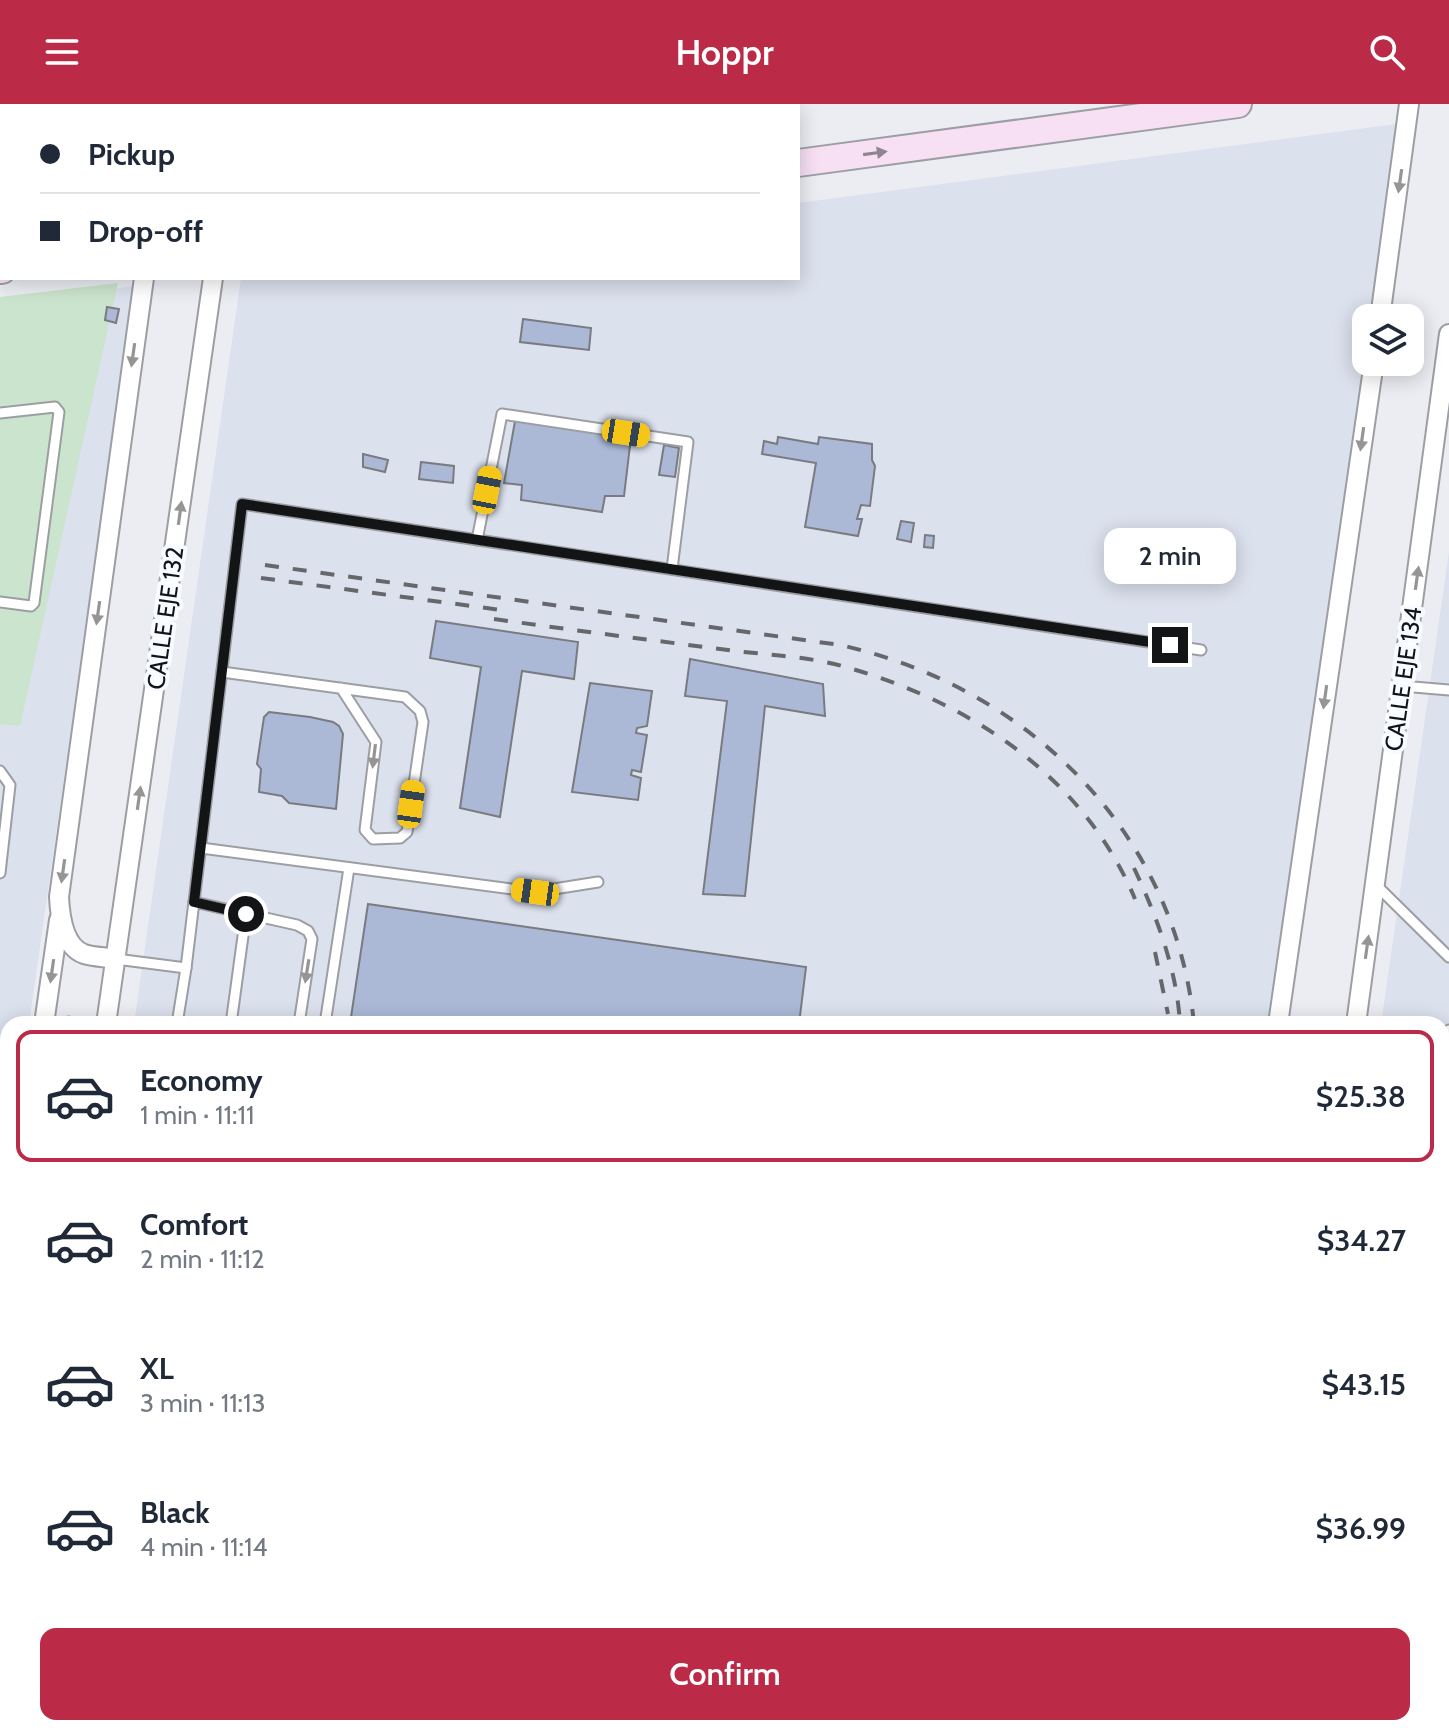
<!DOCTYPE html>
<html lang="en">
<head>
<meta charset="utf-8">
<style>
  :root { --surface:#fff; --page:#f6f6f7; --text:#1f2937; --muted:#747a83; --line:#e0e1e3; --accent:#bb2a46 }
  body { margin:0; font-family:Cabin,sans-serif; background:var(--page); color:var(--text); height:100vh; display:flex; flex-direction:column; font-size:30px; white-space:nowrap }
  * { box-sizing:border-box; margin:0 }
  p { font-size:26px; color:var(--muted) }
  .icon { flex:none; width:44px; height:44px; fill:none; stroke:currentColor; stroke-width:2; stroke-linecap:round; stroke-linejoin:round }
  .map { position:relative; flex:1; overflow:hidden }
  .side { position:absolute; left:0px; top:912px; width:1450px; height:720px; display:flex; flex-direction:column; background:var(--surface); border-radius:24px 24px 0 0; box-shadow:0 4px 20px #0003 }
  .side>* { flex:none }
  .top-card { position:absolute; left:0px; top:0px; width:800px; height:176px; box-shadow:0 4px 20px #0003; display:grid; align-content:center; height:176px; padding:0 40px; background:var(--surface) }
  .fabs { position:absolute; left:1352px; top:200px; display:grid; gap:16px }
  .fabs a { display:grid; place-items:center; width:72px; height:72px; border-radius:16px; background:var(--surface); box-shadow:0 4px 20px #0003; font-size:40px }
  .end { position:absolute; width:36px; height:36px; margin:-18px; border:10px solid #131416; background:#fff; box-shadow:0 0 0 4px #fff }
  .from { border-radius:50% }
  .bubble { position:absolute; height:56px; border-radius:16px; background:var(--surface); box-shadow:0 4px 20px #0003; font-size:26px; font-weight:600; line-height:56px; text-align:center }
  .car { position:absolute; width:24px; height:48px; margin:-24px -12px; border-radius:10px; box-shadow:0 0 6px 2px #0007; background:linear-gradient(#f5c518 24%,#345 0 40%,#f5c518 0 76%,#345 0 86%,#f5c518 0) }
  .top-card b { display:flex; align-items:center; gap:28px; height:76px; font-size:30px }
  .top-card b+b { border-top:2px solid var(--line) }
  .top-card i { width:20px; height:20px; background:var(--text) }
  ul { padding:14px 0 0; list-style:none }
  li { display:flex; align-items:center; gap:24px; height:132px; margin:0 16px 12px; padding:0 24px; border:4px solid transparent; border-radius:16px }
  li div { flex:1 }
  li b { display:block; font-size:30px }
  li em { font-style:normal; font-weight:600 }
  li.on { border-color:var(--accent) }
  li>.icon { width:72px; height:72px; stroke-width:1.5 }
  .primary-button { display:flex; gap:16px; margin-top:auto; padding:16px 40px }
  .primary-button a { flex:1; height:92px; border-radius:16px; background:var(--accent); color:#fff; font-size:32px; font-weight:600; line-height:92px; text-align:center }
  header { display:flex; justify-content:space-between; align-items:center; height:104px; padding:0 40px; background:var(--accent); color:#fff; font-size:36px; font-weight:600 }
  .map>svg:first-child { display:block }
  .built { fill:#dbe1ed }
  .green { fill:#cbe4cd }
  .building { fill:#abb9d7; stroke:#797b80; stroke-width:2 }
  .lines { fill:none; stroke-linecap:round; stroke-linejoin:round }
  .lane-casing { stroke:#9c9ea3; stroke-width:13 }
  .street-casing { stroke:#9c9ea3; stroke-width:22 }
  .secondary-casing { stroke:#9c9ea3; stroke-width:30 }
  .lane { stroke:#fff; stroke-width:9 }
  .street { stroke:#fff; stroke-width:18 }
  .secondary { stroke:#f7dff4; stroke-width:26 }
  .rail { stroke:#65676a; stroke-width:4; stroke-dasharray:14 14; stroke-linecap:butt }
  .oneway { fill:#908490 }
  .oneway2 { fill:#959596 }
  .route { stroke:#131416; stroke-width:10 }
  .labels { text-anchor:middle; dominant-baseline:central; stroke-width:8; stroke-linejoin:round; paint-order:stroke }
  .street-label { font-size:24px; fill:#131416; stroke:#f8fbff }
</style>
</head>
<body>
<header><svg class="icon" aria-label="menu" viewBox="0 0 24 24"><path d="M4 6h16M4 12h16M4 18h16"/></svg>Hoppr<svg class="icon" aria-label="search" viewBox="0 0 24 24"><circle cx="10" cy="10" r="6"/><path d="M15 15l6 6"/></svg></header>
<div class="map">
<svg width="1449" height="1632" viewBox="0 0 1449 1632">
  <rect width="100%" height="100%" fill="#ebedf3"/>
  <!-- built -->
  <g class="built">
    <path d="M 0,0 L 269,0 L 2,2 L 0,36 Z"/>
    <path d="M 1404,19 L 1376,214 L 1366,214 L 1366,258 L 1274,920 L 134,920 L 241,174 L 798,174 L 798,99 Z"/>
    <path d="M 134,182 L 29,920 L 8,920 L 8,1066 L 0,1122 L 0,200 Z"/>
    <path d="M 1449,448 L 1449,1468 L 1442,1467 L 1442,920 L 1381,920 Z"/>
    <path d="M 33,1624 L 1172,1624 L 1171,1632 L 32,1632 Z"/>
  </g>
  <!-- green -->
  <path class="green" d="M 118,179 L 20,622 L 0,620 L 0,193 Z"/>
  <!-- building -->
  <g class="building">
    <path d="M 107,203 L 119,205 L 116,219 L 105,216 Z"/>
    <path d="M 523,215 L 591,224 L 589,246 L 520,238 Z"/>
    <path d="M 515,317 L 631,333 L 624,392 L 605,392 L 602,408 L 521,396 L 522,381 L 504,379 Z"/>
    <path d="M 778,333 L 818,340 L 819,333 L 872,340 L 872,356 L 875,362 L 870,402 L 861,401 L 857,415 L 862,415 L 858,432 L 805,423 L 816,359 L 762,350 L 764,337 L 777,340 Z"/>
    <path d="M 664,341 L 679,344 L 675,373 L 659,371 Z"/>
    <path d="M 363,350 L 388,356 L 385,368 L 363,363 Z"/>
    <path d="M 421,358 L 454,362 L 453,379 L 419,375 Z"/>
    <path d="M 901,417 L 914,419 L 911,438 L 897,435 Z"/>
    <path d="M 925,431 L 934,432 L 933,444 L 924,443 Z"/>
    <path d="M 436,517 L 578,538 L 574,575 L 522,567 L 500,713 L 460,704 L 481,563 L 430,554 Z"/>
    <path d="M 690,555 L 823,580 L 825,612 L 765,602 L 745,792 L 703,790 L 727,597 L 685,592 Z"/>
    <path d="M 590,579 L 652,587 L 647,622 L 637,624 L 636,629 L 647,631 L 641,668 L 632,666 L 631,671 L 641,674 L 638,696 L 572,688 Z"/>
    <path d="M 269,608 L 310,613 L 333,618 L 339,622 L 343,630 L 336,705 L 289,699 L 282,692 L 259,688 L 261,665 L 257,660 L 264,613 Z"/>
    <path d="M 368,800 L 806,863 L 799,920 L 350,920 Z"/>
    <path d="M 1446,1313 L 1449,1315 L 1449,1342 L 1444,1353 L 1442,1315 Z"/>
    <path d="M 508,1624 L 1061,1624 L 1060,1632 L 563,1632 Z"/>
  </g>
  <g class="lines">
    <!-- lane casing -->
    <g class="lane-casing">
      <g id="lane">
        <path d="M 0,309 L 55,303 L 59,308 L 34,499 L 31,502 L 0,498"/>
        <path d="M 477,436 L 502,310 L 688,338 L 672,465"/>
        <path d="M 222,568 L 405,593 L 420,607 L 423,618 L 407,728 L 400,734 L 373,735 L 365,726 L 376,638 L 341,584"/>
        <path d="M 1402,582 L 1449,586"/>
        <path d="M 0,667 L 10,681 L 0,769"/>
        <path d="M 201,744 L 535,788 L 598,778"/>
        <path d="M 1376,781 L 1449,853"/>
        <path d="M 194,798 L 297,821 L 308,827 L 312,835 L 299,920"/>
        <path d="M 116,855 L 186,864 L 242,400 L 1201,546"/>
        <path d="M 68,920 L 69,918"/>
        <path d="M 177,920 L 186,864"/>
        <path d="M 231,920 L 246,810"/>
        <path d="M 325,920 L 349,764"/>
        <path d="M 1442,933 L 1449,926"/>
        <path d="M 1442,939 L 1449,945"/>
        <path d="M 1442,1086 L 1449,1077"/>
        <path d="M 1442,1178 L 1449,1164"/>
        <path d="M 1442,1295 L 1449,1298"/>
        <path d="M 1442,1381 L 1449,1385"/>
        <path d="M 63,1632 L 64,1624"/>
      </g>
    </g>
    <!-- street casing -->
    <g class="street-casing">
      <g id="street">
        <path d="M 173,2 L 173,0"/>
        <path d="M 236,2 L 237,0"/>
        <path d="M 1380,214 L 1409,0"/>
        <path d="M 116,855 C 106,853 93,853 84,850 C 63,842 60,812 59,793 L 144,174"/>
        <path d="M 44,920 L 59,816"/>
        <path d="M 106,920 L 213,174"/>
        <path d="M 1278,920 L 1374,258"/>
        <path d="M 1356,920 L 1449,230"/>
        <path d="M 0,1224 L 8,1169"/>
        <path d="M 2,1632 L 8,1594"/>
        <path d="M 1253,1632 L 1254,1624"/>
      </g>
    </g>
    <!-- secondary casing -->
    <g class="secondary-casing">
      <g id="secondary">
        <path d="M 287,2 L 300,0"/>
        <path d="M 0,41 L 2,40"/>
        <path d="M 798,59 L 1238,0"/>
        <path d="M 0,166 L 2,166"/>
      </g>
    </g>
    <!-- lane -->
    <use href="#lane" class="lane"/>
    <!-- street -->
    <use href="#street" class="street"/>
    <!-- secondary -->
    <use href="#secondary" class="secondary"/>
    <!-- rail -->
    <g class="rail">
      <path d="M 265,461 L 840,541 C 1026,582 1175,727 1194,920"/>
      <path d="M 261,474 L 509,507"/>
      <path d="M 494,515 C 572,526 650,536 728,546 C 765,551 806,552 842,562 C 968,597 1083,671 1135,795"/>
      <path d="M 1134,764 C 1157,813 1177,866 1180,920"/>
      <path d="M 1155,848 L 1168,910"/>
      <path d="M 1084,1632 L 1084,1624"/>
      <path d="M 1101,1632 L 1103,1624"/>
    </g>
  </g>
  <!-- one-way arrows -->
  <defs><path id="oneway-solid" d="M-6-.8H1V-3.2L6.5 0L1 3.2V.8H-6Z" transform="scale(2)"/></defs>
  <use class="oneway" href="#oneway-solid" transform="translate(875 49) rotate(-8)"/>
  <g class="oneway2">
    <use href="#oneway-solid" transform="translate(1400 77) rotate(98)"/>
    <use href="#oneway-solid" transform="translate(133 251) rotate(98)"/>
    <use href="#oneway-solid" transform="translate(1362 335) rotate(98)"/>
    <use href="#oneway-solid" transform="translate(180 409) rotate(-82)"/>
    <use href="#oneway-solid" transform="translate(1417 474) rotate(-82)"/>
    <use href="#oneway-solid" transform="translate(98 509) rotate(98)"/>
    <use href="#oneway-solid" transform="translate(1325 593) rotate(98)"/>
    <use href="#oneway-solid" transform="translate(374 652) rotate(97)"/>
    <use href="#oneway-solid" transform="translate(139 694) rotate(-82)"/>
    <use href="#oneway-solid" transform="translate(63 767) rotate(98)"/>
    <use href="#oneway-solid" transform="translate(1367 843) rotate(-82)"/>
    <use href="#oneway-solid" transform="translate(52 867) rotate(98)"/>
    <use href="#oneway-solid" transform="translate(307 867) rotate(99)"/>
  </g>
  <g class="lines">
    <!-- route -->
    <path class="route" d="M 246,810 L 194,798 L 242,400 L 1170,541"/>
  </g>
  <g class="labels">
    <!-- street labels -->
    <g class="street-label">
      <text transform="translate(165 514) rotate(-82)">CALLE EJE 132</text>
      <text transform="translate(1403 575) rotate(-82)">CALLE EJE 134</text>
    </g>
  </g>
</svg>
<div class="fabs">
<a><svg class="icon" aria-label="layers" viewBox="0 0 24 24"><path d="M12 4l9 5-9 5-9-5zM3 14l9 5 9-5"/></svg></a>
</div>
<i class="end from" style="left:246px;top:810px"></i>
<i class="end" style="left:1170px;top:541px"></i>
<div class="bubble" style="left:1104px;top:424px;width:132px">2 min</div>
<i class="car" style="left:626px;top:329px;rotate:99deg"></i>
<i class="car" style="left:487px;top:386px;rotate:11deg"></i>
<i class="car" style="left:411px;top:700px;rotate:8deg"></i>
<i class="car" style="left:535px;top:788px;rotate:278deg"></i>
<div class="top-card">
<b><i class="from"></i>Pickup</b>
<b><i></i>Drop-off</b>
</div>
<section class="side">
<ul>
<li class="on"><svg class="icon" aria-label="car" viewBox="0 0 24 24"><path d="M5 17H2v-5l4-1 3-4h7l3 4 3 1v5h-3M9 17h6M6 11h13"/><circle cx="7" cy="17" r="2"/><circle cx="17" cy="17" r="2"/></svg><div><b>Economy</b><p>1 min · 11:11</p></div><em>$25.38</em></li>
<li><svg class="icon" aria-label="car" viewBox="0 0 24 24"><path d="M5 17H2v-5l4-1 3-4h7l3 4 3 1v5h-3M9 17h6M6 11h13"/><circle cx="7" cy="17" r="2"/><circle cx="17" cy="17" r="2"/></svg><div><b>Comfort</b><p>2 min · 11:12</p></div><em>$34.27</em></li>
<li><svg class="icon" aria-label="car" viewBox="0 0 24 24"><path d="M5 17H2v-5l4-1 3-4h7l3 4 3 1v5h-3M9 17h6M6 11h13"/><circle cx="7" cy="17" r="2"/><circle cx="17" cy="17" r="2"/></svg><div><b>XL</b><p>3 min · 11:13</p></div><em>$43.15</em></li>
<li><svg class="icon" aria-label="car" viewBox="0 0 24 24"><path d="M5 17H2v-5l4-1 3-4h7l3 4 3 1v5h-3M9 17h6M6 11h13"/><circle cx="7" cy="17" r="2"/><circle cx="17" cy="17" r="2"/></svg><div><b>Black</b><p>4 min · 11:14</p></div><em>$36.99</em></li>
</ul>
<div class="primary-button"><a>Confirm</a></div>
</section>
</div>
</body>
</html>
